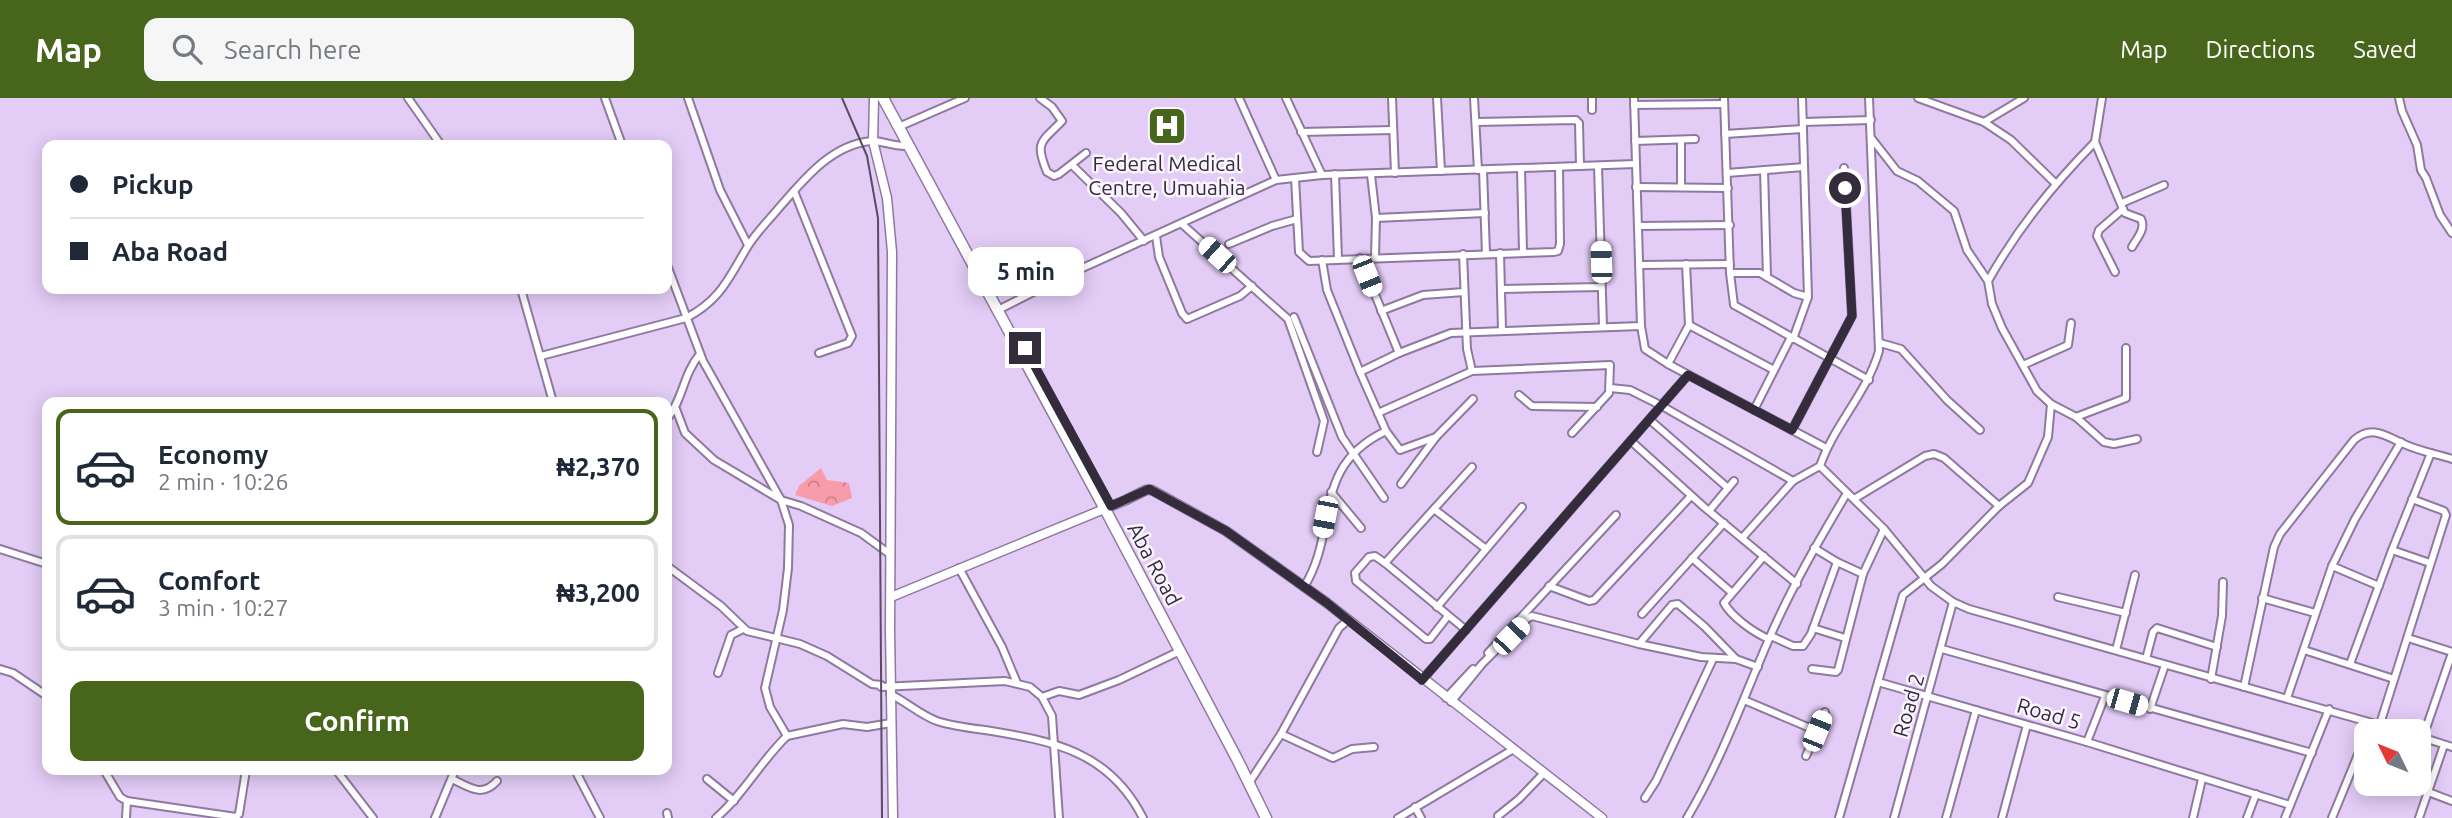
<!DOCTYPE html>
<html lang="en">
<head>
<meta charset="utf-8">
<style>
  :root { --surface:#fff; --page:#f6f6f7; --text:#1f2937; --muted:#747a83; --line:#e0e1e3; --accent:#47661b }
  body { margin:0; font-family:Ubuntu,sans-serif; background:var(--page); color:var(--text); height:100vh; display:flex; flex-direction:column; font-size:26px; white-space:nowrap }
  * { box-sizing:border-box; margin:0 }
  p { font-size:23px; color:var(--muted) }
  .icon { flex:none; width:38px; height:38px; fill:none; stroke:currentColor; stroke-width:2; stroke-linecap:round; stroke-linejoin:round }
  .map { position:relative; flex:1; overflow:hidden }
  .sheet { position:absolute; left:42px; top:299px; width:630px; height:378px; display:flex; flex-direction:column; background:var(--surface); border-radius:14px; box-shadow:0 4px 18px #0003 }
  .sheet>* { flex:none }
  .top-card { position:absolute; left:42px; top:42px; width:630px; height:154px; border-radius:14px; box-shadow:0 4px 18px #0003; display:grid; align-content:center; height:154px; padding:0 28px; background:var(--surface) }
  .needle { width:46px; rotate:313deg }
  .buttons { position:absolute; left:2354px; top:621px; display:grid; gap:14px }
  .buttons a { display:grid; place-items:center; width:77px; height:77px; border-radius:14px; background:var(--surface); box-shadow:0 4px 18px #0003; font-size:35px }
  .end { position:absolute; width:32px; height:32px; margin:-16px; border:9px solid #342b3b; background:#fff; box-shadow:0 0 0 4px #fff }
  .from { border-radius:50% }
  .bubble { position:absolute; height:49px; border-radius:14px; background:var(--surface); box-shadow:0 4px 18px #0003; font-size:23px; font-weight:600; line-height:49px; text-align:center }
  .car { position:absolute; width:21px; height:42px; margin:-21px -10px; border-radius:9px; box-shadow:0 0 5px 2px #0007; background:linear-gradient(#fff 24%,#345 0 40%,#fff 0 76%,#345 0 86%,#fff 0) }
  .top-card b { display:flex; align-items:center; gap:24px; height:66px; font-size:26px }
  .top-card b+b { border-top:2px solid var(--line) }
  .top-card i { width:18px; height:18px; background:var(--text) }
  ul { padding:12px 0 0; list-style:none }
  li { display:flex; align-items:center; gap:21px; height:116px; margin:0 14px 10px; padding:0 14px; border:4px solid var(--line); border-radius:14px }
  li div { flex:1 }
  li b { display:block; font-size:26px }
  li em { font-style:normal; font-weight:600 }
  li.active { border-color:var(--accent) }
  li>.icon { width:63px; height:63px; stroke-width:1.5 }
  .primary-button { display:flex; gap:14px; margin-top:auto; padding:14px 28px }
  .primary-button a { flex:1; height:80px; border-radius:14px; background:var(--accent); color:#fff; font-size:28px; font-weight:600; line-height:80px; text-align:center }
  header { display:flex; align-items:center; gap:42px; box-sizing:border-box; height:98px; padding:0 35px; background:var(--accent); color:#fff }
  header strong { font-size:33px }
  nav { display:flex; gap:38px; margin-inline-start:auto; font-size:24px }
  .search { width:490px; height:63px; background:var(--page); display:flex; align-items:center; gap:18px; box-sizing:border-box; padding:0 24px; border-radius:14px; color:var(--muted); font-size:26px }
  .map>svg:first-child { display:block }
  .park { fill:url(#park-crowns) }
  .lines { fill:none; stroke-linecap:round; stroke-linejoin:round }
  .minor-casing { stroke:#8f79a0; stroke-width:10 }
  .tertiary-casing { stroke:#8f79a0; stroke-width:11 }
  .primary-casing { stroke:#8f79a0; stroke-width:13 }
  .minor { stroke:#fff; stroke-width:6 }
  .tertiary { stroke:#fff; stroke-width:8 }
  .primary { stroke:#fff; stroke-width:10 }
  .rail { stroke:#584c62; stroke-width:2 }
  .route { stroke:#342b3b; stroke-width:9 }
  .labels { text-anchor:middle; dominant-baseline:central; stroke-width:5; stroke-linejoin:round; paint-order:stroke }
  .poi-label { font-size:21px; fill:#342b3b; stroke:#faf5fe }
  .street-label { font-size:21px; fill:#342b3b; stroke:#faf5fe }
</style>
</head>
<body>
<header>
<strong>Map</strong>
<div class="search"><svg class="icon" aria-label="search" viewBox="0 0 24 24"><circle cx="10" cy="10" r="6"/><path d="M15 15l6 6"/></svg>Search here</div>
<nav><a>Map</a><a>Directions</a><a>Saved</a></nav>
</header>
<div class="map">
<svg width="2452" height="720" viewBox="0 0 2452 720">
  <defs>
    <pattern id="park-crowns" width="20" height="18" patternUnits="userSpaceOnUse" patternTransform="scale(1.75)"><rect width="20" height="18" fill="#f89baa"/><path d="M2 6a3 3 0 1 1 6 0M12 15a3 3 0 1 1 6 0" fill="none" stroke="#ca7f8c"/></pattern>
  </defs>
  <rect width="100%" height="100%" fill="#e3ccf6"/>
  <!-- park -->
  <path class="park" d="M 821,370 L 827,382 L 849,385 L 852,400 L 832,408 L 795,397 L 799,388 Z"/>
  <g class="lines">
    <!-- minor casing -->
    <g class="minor-casing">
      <g id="minor">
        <path d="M 408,0 L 441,47"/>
        <path d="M 605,0 L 622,47"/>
        <path d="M 688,0 L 720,92 L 748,147"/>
        <path d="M 1040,0 L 1052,9 L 1062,23 C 1042,44 1034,43 1047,74 L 1054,78 L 1059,76 L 1086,55"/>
        <path d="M 1239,0 L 1276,82"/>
        <path d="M 1286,0 L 1322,77"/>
        <path d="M 1392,0 L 1395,75"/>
        <path d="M 1437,0 L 1441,73"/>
        <path d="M 1474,0 L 1478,72"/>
        <path d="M 1634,0 L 1641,228 L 1645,251 L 1668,266 L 1826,350"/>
        <path d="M 1724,0 L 1730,175 L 1734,207 L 1869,282"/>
        <path d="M 1869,0 L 1879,253 C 1867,295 1834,327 1820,368 L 1884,431 L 1931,488 L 1953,504 L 1969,511 L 2404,634"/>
        <path d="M 1918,0 L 1984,24 L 2011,42 L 2055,85"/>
        <path d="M 2102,0 L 2095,44 L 2123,111"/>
        <path d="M 2399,0 L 2402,13 L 2417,47 L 2421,72 L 2426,80 L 2440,117 L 2452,135"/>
        <path d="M 1634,7 L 1724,6"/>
        <path d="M 1592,12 L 1592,0"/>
        <path d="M 1476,24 L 1576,22 L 1579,25 L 1580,68"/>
        <path d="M 1803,24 L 1871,22"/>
        <path d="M 1984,24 L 2024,0"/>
        <path d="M 903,27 L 965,0"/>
        <path d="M 1301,34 L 1393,32"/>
        <path d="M 1725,36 L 1803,31"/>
        <path d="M 1872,41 L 1897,73 L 1918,83 L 1954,113 L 1967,152 L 1988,183 L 1992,206 L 2002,230 L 2037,293 L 2051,306 L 2076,319 L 2104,344 L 2114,346 L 2137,341"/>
        <path d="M 1635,43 L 1695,41"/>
        <path d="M 1072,67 L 1121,115 L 1144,143"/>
        <path d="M 1598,68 L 1603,228"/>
        <path d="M 1521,70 L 1523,154"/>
        <path d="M 1483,72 L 1486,156"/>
        <path d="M 1764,72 L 1767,179"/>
        <path d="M 1727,75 L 1804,69"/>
        <path d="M 1335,76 L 1338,161"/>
        <path d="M 1371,77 L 1376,120 L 1375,159"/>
        <path d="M 1295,80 L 1299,154 L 1309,163 L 1554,154 L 1558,153 L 1560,146 L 1559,69"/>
        <path d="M 1636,89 L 1728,90"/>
        <path d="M 1681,89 L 1681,42"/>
        <path d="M 794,93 L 852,238 L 848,245 L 819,255"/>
        <path d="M 2122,105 L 2164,87"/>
        <path d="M 2123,111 L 2125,115 L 2141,121 C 2146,131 2137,140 2132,149"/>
        <path d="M 1376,120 L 1485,115"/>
        <path d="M 1182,126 L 1288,221 L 1324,323 L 1317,354"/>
        <path d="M 1639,128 L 1730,127"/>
        <path d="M 1156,138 L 1159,159 L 1182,215 L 1187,221 L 1240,198 L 1252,188"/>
        <path d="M 1229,146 L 1272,128 L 1297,121"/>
        <path d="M 1500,155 L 1502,232"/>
        <path d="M 1463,156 L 1467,251 L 1472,273"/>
        <path d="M 1360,160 L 1399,255"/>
        <path d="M 1322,162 L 1327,192 L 1360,274 L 1386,333 L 1400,352 L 1436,339 L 1473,301"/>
        <path d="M 667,167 L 703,263 L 781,402 L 789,427 L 788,470 L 783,512 L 765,590 L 770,609 L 787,638 C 760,664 744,696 716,720"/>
        <path d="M 1640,167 L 1730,166"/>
        <path d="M 2115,174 L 2097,138 L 2099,132 L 2123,111"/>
        <path d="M 1730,175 L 1760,175 L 1794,195 L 1808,199"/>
        <path d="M 1988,183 C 2018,130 2052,88 2095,44"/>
        <path d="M 521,191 L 553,304"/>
        <path d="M 1502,191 L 1601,189"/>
        <path d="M 998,212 L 1065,178 L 1276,82 L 1322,77 L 1635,66"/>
        <path d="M 1381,213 L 1423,197 L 1464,194"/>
        <path d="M 1294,219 L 1342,339 L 1384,400"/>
        <path d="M 1689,227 L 1774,272"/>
        <path d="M 1880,245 L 1901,251 L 1947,302 L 1980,332"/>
        <path d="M 541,258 L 686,220 C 721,202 729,179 748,148 C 756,135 768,123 778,111 C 803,83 830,47 871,43 C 880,42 894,49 907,48"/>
        <path d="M 1668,266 L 1689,227 L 1686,166"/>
        <path d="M 2023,267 L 2068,247 L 2071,225"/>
        <path d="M 1360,274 L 1399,255 L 1451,235 L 1641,228"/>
        <path d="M 1610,290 L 1630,292 L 1662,308 L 1793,383"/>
        <path d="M 1519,297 L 1532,308 L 1597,309"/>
        <path d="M 676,311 L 685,335 L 714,362 L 781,402 L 801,408 L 861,435 L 891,457"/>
        <path d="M 1754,312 L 1790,241 L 1793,241 L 1808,199 L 1802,0"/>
        <path d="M 1378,315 L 1472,273 L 1610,267 L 1609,295 L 1572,335"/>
        <path d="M 2076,319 L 2126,300 L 2126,250"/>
        <path d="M 667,321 C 683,302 683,276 700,256"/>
        <path d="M 1650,322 L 1728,390"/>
        <path d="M 1792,332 L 1852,218 L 1844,70"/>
        <path d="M 1631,343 L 1704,409 L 1797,486"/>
        <path d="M 1401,386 L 1436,339"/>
        <path d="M 1331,394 L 1361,430"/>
        <path d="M 1854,401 L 1925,358 L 1934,356 L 1944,360 L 1999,408"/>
        <path d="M 1434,411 L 1486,451"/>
        <path d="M 1709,413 L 1734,383"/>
        <path d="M 1743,439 L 1793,383 L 1820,368"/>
        <path d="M 1814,450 L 1837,464 L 1863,476"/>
        <path d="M 0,451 L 47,466"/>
        <path d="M 2392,452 L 2430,465"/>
        <path d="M 1764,458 L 1724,505 C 1732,519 1754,535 1769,541"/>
        <path d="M 1692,460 L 1731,494"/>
        <path d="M 1385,465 L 1472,369"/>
        <path d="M 667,468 L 721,508 L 747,533 L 800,546 L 827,558 L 872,586 L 881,587 L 881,589 L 1005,583 L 1030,589 L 1042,599 L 1059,593 L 1079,597 L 1119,582 L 1180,553"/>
        <path d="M 2332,468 L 2379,488"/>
        <path d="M 959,470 L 1002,549 L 1017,585"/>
        <path d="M 1549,488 L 1589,503 L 1594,502 L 1691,398"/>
        <path d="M 1304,489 C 1340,431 1310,369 1386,333"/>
        <path d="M 2058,499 L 2126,515"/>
        <path d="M 2262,500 L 2315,515"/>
        <path d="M 1437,509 L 1522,409"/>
        <path d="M 1642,516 L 1724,425"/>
        <path d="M 1448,518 L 1430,541 L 1426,541 L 1356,483 L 1355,475 L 1369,459 L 1375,458 L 1385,465 L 1466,532"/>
        <path d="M 1813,530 L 1845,540"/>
        <path d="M 1771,538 L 1793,548 L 1803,548 L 1811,536 L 1837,464"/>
        <path d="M 2408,540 L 2452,554"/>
        <path d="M 1639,546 L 1672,507 L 1678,506 L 1705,529 L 1735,560"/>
        <path d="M 1942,551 L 2312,655"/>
        <path d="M 2116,552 L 2135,477"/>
        <path d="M 2304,552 L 2394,581"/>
        <path d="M 1488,555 L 1616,417"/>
        <path d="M 2146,561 L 2153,534 L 2157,530 L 2217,549"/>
        <path d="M 2350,566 L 2392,452 L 2431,355"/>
        <path d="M 0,571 L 13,575 L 47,598"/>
        <path d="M 1812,571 L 1836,574 L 1838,572 L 1863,476 L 1884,431"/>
        <path d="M 718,575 L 731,537 L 743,531"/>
        <path d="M 2211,581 L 2222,518 L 2223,484"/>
        <path d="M 1422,582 L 1688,277"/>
        <path d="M 1878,584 L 2087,644 L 2290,707"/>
        <path d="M 2244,589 L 2274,449 L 2280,436 L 2354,342 C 2373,326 2387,339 2404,346 C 2419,353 2436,356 2452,361"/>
        <path d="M 890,596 C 905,603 922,618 937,623 C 952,628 969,630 985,632 C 1053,643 1109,653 1143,720"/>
        <path d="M 1042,599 L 1052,618 L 1059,720"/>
        <path d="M 1446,600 L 1473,571"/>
        <path d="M 2287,600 L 2332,468 L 2355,421 L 2401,344"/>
        <path d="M 1744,602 L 1817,633"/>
        <path d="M 1451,604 L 1482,566 L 1528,520 L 1532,518 L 1639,546 L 1701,559 L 1736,561 L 1758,569"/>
        <path d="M 2150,611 L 2165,567"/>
        <path d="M 2380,626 L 2446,417 L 2444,413 L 2412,401"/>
        <path d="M 1281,636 L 1333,660 L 1352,651 L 1374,649"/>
        <path d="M 787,638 L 843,626 L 867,629 L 891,625"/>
        <path d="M 2418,638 L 2452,649"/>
        <path d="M 2423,639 L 2452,555"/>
        <path d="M 2087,644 L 2105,598"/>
        <path d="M 1806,658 L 1825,614"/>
        <path d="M 104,672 L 120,699 L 127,703 L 236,719 L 239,716 L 246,672"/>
        <path d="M 336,672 L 373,720"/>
        <path d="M 575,672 L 600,720"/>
        <path d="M 452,681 C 469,689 482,700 497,683"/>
        <path d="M 707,681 L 734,703"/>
        <path d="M 1249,685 L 1281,636 L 1339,530 L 1348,522"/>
        <path d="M 2407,686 L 2452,703"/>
        <path d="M 1645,700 L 1656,683 L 1713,561"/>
        <path d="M 1415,709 L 1421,720"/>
        <path d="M 667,715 L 668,720"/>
        <path d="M 1498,718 L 1519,701 L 1543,676"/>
        <path d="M 126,720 L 127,703"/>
        <path d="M 435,720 L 455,672"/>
        <path d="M 1398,720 L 1512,652"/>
        <path d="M 1687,720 C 1721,663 1743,601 1769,541 C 1791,490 1819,442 1847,395"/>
        <path d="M 1839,720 L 1903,497 L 1942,466 L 1999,408 L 2028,385 L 2048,339 L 2051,306"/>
        <path d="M 1894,720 L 1953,504"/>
        <path d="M 1946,720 L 1976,612"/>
        <path d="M 2002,720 L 2027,627"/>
        <path d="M 2193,720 L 2202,681"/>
        <path d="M 2247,720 L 2256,696"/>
        <path d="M 2285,720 L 2329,611"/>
        <path d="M 2332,720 L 2366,637"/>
        <path d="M 2419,720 L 2444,647"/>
      </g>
    </g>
    <!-- tertiary casing -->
    <g class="tertiary-casing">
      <g id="tertiary">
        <path d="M 874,0 L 873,43 L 887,100 L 892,154 L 890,532 L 893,720"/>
        <path d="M 891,499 L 1126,402 L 1146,392 L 1152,392 L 1226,433 L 1327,505 L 1602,720"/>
      </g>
    </g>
    <!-- primary casing -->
    <g class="primary-casing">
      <path id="primary" d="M 883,0 L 1105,411 L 1237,661 L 1266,720"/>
    </g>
    <!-- minor -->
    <use href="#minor" class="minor"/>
    <!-- tertiary -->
    <use href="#tertiary" class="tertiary"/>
    <!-- primary -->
    <use href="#primary" class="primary"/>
    <!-- rail -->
    <path class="rail" d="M 842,0 L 867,58 L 878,120 L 882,720"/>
  </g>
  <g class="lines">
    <!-- route -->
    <path class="route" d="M 1025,250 L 1111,408 L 1149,391 L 1226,433 L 1327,505 L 1422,582 L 1688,277 L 1792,332 L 1852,218 L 1845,90"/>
  </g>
  <!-- icons -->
  <defs>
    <g id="hospital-square" transform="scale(2.0125)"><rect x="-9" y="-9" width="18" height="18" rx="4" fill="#47661b" stroke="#faf5fe"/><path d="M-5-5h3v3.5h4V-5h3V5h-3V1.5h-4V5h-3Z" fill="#fff"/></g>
  </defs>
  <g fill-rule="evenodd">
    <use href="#hospital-square" x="1167" y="28"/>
  </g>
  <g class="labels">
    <!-- poi labels -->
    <g class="poi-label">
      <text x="1167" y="65">Federal Medical<tspan x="1167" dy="24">Centre, Umuahia</tspan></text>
    </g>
    <!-- street labels -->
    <g class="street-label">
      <text transform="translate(1155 466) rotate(62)">Aba Road</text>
      <text transform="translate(1908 607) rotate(-74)">Road 2</text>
      <text transform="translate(2049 615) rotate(16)">Road 5</text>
    </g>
  </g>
</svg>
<div class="buttons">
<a><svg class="needle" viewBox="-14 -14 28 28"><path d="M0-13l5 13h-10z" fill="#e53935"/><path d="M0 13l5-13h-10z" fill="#747a83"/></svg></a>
</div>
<i class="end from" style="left:1845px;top:90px"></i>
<i class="end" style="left:1025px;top:250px"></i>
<div class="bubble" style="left:968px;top:149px;width:116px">5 min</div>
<i class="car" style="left:1217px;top:157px;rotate:312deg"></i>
<i class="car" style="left:1601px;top:164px;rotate:358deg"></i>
<i class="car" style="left:1367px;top:178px;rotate:158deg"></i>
<i class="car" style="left:1325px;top:419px;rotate:191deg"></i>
<i class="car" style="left:1511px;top:538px;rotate:44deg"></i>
<i class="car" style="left:2127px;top:604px;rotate:106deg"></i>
<i class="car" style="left:1817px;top:633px;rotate:22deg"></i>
<div class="top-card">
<b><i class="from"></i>Pickup</b>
<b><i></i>Aba Road</b>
</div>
<section class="sheet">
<ul>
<li class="active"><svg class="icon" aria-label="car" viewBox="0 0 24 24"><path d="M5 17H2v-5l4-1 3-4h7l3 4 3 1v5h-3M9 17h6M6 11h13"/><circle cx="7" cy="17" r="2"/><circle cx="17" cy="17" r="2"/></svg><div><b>Economy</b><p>2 min · 10:26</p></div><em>₦2,370</em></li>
<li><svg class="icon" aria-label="car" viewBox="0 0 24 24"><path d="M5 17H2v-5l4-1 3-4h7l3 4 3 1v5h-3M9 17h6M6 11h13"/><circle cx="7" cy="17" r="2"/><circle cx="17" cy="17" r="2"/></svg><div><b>Comfort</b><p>3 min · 10:27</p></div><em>₦3,200</em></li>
</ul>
<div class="primary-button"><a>Confirm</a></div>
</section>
</div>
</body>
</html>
